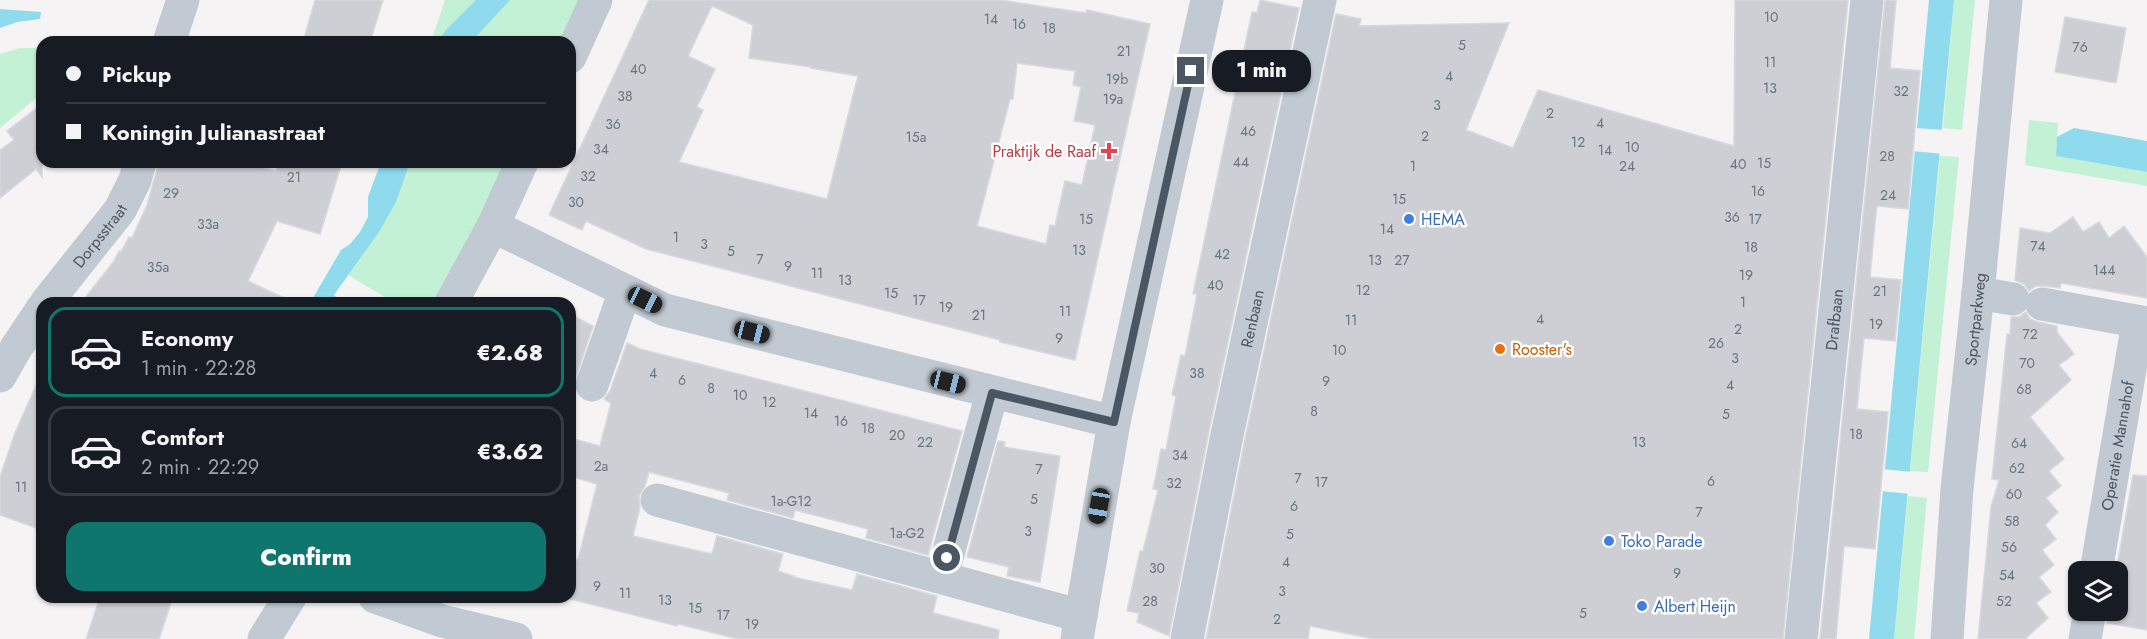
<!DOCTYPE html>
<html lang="en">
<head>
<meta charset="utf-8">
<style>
  :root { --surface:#171b24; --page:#242831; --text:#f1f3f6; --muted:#9ea1a6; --line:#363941; --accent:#0f766e }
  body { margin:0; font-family:Jost,sans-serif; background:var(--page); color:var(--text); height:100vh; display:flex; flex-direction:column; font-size:22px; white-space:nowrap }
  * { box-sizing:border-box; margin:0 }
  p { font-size:20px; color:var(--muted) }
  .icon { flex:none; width:33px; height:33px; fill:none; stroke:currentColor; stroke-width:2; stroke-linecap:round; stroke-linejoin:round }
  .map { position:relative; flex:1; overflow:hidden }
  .panel { position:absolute; left:36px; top:297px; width:540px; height:306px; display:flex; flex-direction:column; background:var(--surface); border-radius:18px; box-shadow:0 2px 4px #0004 }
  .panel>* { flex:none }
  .hud { position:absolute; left:36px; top:36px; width:540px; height:132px; border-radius:18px; box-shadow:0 2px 4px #0004; display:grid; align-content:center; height:132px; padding:0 30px; background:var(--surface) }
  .fabs { position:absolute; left:2068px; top:561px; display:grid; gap:12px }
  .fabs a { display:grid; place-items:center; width:60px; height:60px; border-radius:12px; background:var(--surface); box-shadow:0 2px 4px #0004; font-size:30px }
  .end { position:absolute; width:27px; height:27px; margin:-14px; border:8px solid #4a5661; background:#fff; box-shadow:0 0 0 3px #fff }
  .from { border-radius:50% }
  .bubble { position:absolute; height:42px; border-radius:18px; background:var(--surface); box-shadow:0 2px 4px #0004; font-size:20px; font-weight:800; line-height:42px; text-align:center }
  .car { position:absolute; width:18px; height:36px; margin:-18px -9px; border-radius:8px; box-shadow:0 0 4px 2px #0007; background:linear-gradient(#222 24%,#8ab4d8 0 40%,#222 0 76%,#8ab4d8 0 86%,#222 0) }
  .hud b { display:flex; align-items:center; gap:21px; height:57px; font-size:22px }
  .hud b+b { border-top:2px solid var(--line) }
  .hud i { width:15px; height:15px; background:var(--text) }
  ul { padding:10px 0 0; list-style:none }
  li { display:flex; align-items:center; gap:18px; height:90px; margin:0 12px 9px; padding:0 18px; border:3px solid var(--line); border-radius:18px }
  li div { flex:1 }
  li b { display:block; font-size:22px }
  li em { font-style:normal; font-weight:800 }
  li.selected { border-color:var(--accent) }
  li>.icon { width:54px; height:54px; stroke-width:1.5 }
  .primary-button { display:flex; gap:12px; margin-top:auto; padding:12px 30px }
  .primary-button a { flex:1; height:69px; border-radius:18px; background:var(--accent); color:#fff; font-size:24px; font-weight:800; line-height:69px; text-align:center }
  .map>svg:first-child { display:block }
  .green { fill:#c3f1d5 }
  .water { fill:#90daee }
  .pier { fill:#f5f3f3 }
  .building { fill:#cdcfd5; stroke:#d7d9de; stroke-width:1.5; fill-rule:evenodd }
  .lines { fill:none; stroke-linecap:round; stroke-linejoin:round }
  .minor { stroke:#c1cad2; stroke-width:33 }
  .route { stroke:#4a5661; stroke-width:8 }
  .health-dot { fill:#e0444e; stroke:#fff; stroke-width:2 }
  .shop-dot { fill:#3f7fe0; stroke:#fff; stroke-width:2 }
  .food-dot { fill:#e8710a; stroke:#fff; stroke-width:2 }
  .labels { text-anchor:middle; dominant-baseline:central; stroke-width:5; stroke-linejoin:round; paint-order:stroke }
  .number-label { font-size:14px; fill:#6b747e }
  .health-label { font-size:16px; fill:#be3a42; stroke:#fff; text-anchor:end }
  .shop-label { font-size:16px; fill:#366cbe; stroke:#fff; text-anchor:start }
  .street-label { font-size:16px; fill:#4a5661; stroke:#fff }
  .food-label { font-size:16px; fill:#c56008; stroke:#fff; text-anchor:start }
</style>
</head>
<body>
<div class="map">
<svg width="2147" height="639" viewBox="0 0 2147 639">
  <rect width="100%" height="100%" fill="#f5f3f3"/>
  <!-- green -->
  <g class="green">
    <path d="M 445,0 L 580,0 L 561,42 L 431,42 Z"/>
    <path d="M 1954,0 L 1975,0 L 1962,130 L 1943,128 Z"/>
    <path d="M 20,48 L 42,48 L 42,93 L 0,128 L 0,54 Z"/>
    <path d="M 2029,120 L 2058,123 L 2056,156 L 2147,172 L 2147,186 L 2025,165 Z"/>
    <path d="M 1940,156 L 1959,157 L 1928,472 L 1910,471 Z"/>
    <path d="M 391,162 L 505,162 L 440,303 L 395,303 L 348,275 L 360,259 Z"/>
    <path d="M 1908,496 L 1927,498 L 1914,639 L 1894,639 Z"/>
  </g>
  <!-- water -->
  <g class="water">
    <path d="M 476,0 L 510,0 L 471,42 L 438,42 L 446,30 Z"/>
    <path d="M 1929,0 L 1954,0 L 1894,639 L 1869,639 Z"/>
    <path d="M 0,9 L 41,12 L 40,19 L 17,22 L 0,28 Z"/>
    <path d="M 2074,128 L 2147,141 L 2147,172 L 2056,156 L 2057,137 Z"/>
    <path d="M 381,162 L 410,162 L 396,202 L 379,232 L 334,295 L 337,298 L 334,303 L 310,303 L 341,250 L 350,244 L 360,232 L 368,217 L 368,197 Z"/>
  </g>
  <!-- pier -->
  <g class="pier">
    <path d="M 1914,128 L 1946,130 L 1944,154 L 1912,151 Z"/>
    <path d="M 1882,469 L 1913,472 L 1911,494 L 1880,491 Z"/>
  </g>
  <!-- building -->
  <g class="building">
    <path d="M 315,0 L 383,0 L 370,42 L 303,42 Z"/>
    <path d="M 649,0 L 1000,0 L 1086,13 L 1087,10 L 1150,24 L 1075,360 L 1000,342 L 1000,340 L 646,249 L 586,221 L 582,230 L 549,215 ZM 712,6 L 753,25 L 749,58 L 811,67 L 811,68 L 858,76 L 827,199 L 679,162 L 703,110 L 697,107 L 715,69 L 688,56 ZM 1017,63 L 1075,71 L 1073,85 L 1081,87 L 1074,121 L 1095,125 L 1082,185 L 1065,181 L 1055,226 L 1050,225 L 1046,244 L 977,226 L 1010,99 L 1013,99 Z"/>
    <path d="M 1260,0 L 1299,8 L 1209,431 L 1169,636 L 1137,622 L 1139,613 L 1127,611 L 1140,551 L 1143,551 L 1158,490 L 1153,489 L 1155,480 L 1161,449 L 1166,450 L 1176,396 L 1172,395 L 1181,355 L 1185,356 L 1197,294 L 1193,294 L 1252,12 L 1257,13 Z"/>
    <path d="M 1735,0 L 1848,0 L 1783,639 L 1374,639 L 1310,626 L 1308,639 L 1206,639 L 1245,439 L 1336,14 L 1361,19 L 1359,26 L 1509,23 L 1466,130 L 1513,148 L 1538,90 L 1734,146 Z"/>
    <path d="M 1885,0 L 1896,0 L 1890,68 L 1920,71 L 1908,209 L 1877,206 L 1875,223 L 1870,277 L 1901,280 L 1895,341 L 1864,338 L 1857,409 L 1888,412 L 1875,549 L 1844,546 L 1836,639 L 1820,639 Z"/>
    <path d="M 2065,17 L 2126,28 L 2116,83 L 2055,72 Z"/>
    <path d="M 42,104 L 42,177 L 36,169 L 0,198 L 0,150 L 14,140 L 7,131 Z"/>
    <path d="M 159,162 L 240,162 L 276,171 L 278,162 L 342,162 L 320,234 L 277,221 L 248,281 L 295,303 L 81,303 L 114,261 L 119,251 L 121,252 L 129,237 L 132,238 L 147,205 Z"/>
    <path d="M 2073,217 L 2083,232 L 2099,222 L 2109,238 L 2124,226 L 2147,257 L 2147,298 L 2061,283 L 2060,288 L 2045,286 L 2036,286 L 2029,291 L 2024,284 L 2015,280 L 2020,228 L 2050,233 Z"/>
    <path d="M 2026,312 L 2030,319 L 2038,322 L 2057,326 L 2057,332 L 2074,354 L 2059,365 L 2071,380 L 2030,417 L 2064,459 L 2049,471 L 2061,486 L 2046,498 L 2058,512 L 2045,525 L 2056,539 L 2042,550 L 2054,565 L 2039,577 L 2051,592 L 2036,603 L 2048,618 L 2025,639 L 1978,639 L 1991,507 L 1999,480 L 1992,479 L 2007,334 L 2010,334 L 2011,317 L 2019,317 Z"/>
    <path d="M 570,314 L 593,326 L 574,383 L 570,381 Z"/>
    <path d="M 627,343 L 640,349 L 962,431 L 928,555 L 866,538 L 868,529 L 795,510 L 793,518 L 727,500 L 729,493 L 649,472 L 645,486 L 639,496 L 640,507 L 633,536 L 712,554 L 717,536 L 783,554 L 778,571 L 794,576 L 793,577 L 852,590 L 857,574 L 937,596 L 933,613 L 999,630 L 998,639 L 738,639 L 678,624 L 677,626 L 570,599 L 570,558 L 578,560 L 597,484 L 570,476 L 570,438 L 600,446 L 611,403 L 604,399 L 610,391 Z"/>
    <path d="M 42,372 L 42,530 L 0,515 L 0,477 L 15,433 Z"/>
    <path d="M 998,441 L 1005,442 L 1004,447 L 1060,456 L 1040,582 L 1007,576 L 1009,567 L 967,557 Z"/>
    <path d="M 2133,475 L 2147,476 L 2147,630 L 2107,623 L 2109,610 L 2118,610 L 2118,572 L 2116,572 Z"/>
    <path d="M 100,597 L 173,597 L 159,639 L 86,639 Z"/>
  </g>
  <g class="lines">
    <!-- minor -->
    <g class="minor">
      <path d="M 169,42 L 183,0"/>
      <path d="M 570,57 L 596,0"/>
      <path d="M 493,226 L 665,310 L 1114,422"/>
      <path d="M 1978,293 L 2013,299"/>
      <path id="s1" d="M 46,303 L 120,210 L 135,180 L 140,162"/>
      <path d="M 451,303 L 493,226 L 522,162"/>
      <path d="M 2042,304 L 2147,323"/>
      <path d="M 0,376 L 16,348 L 42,309"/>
      <path d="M 592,385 L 625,291"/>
      <path d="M 657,500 L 1081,616"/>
      <path id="s2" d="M 2096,572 L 2138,322"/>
      <path d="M 942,576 L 992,393"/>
      <path d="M 375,597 L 442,621 L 516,639"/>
      <path d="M 264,639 L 290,597"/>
      <path d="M 1077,639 L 1114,422 L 1207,0"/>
      <path id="s3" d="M 1187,639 L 1227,435 L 1320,0"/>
      <path id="s4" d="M 1801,639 L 1867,0"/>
      <path id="s5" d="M 1947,639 L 1957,489 L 1978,293 L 2006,0"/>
      <path d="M 2085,639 L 2090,610"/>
    </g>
  </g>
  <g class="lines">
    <!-- route -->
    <path class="route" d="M 947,558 L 992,393 L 1114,422 L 1191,71"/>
  </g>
  <!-- markers -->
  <path class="health-dot" d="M1106 142h6v6h6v6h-6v6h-6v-6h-6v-6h6z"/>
  <g class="shop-dot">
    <circle cx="1409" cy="219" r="6"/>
    <circle cx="1609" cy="541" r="6"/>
    <circle cx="1642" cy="606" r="6"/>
  </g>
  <circle class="food-dot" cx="1500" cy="349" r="6"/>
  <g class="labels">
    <!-- number labels -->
    <g class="number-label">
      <text x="1771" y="17">10</text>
      <text x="991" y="19">14</text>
      <text x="1019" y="24">16</text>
      <text x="1049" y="28">18</text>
      <text x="1462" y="45">5</text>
      <text x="2080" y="47">76</text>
      <text x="1124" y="51">21</text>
      <text x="1770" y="62">11</text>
      <text x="638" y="69">40</text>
      <text x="1449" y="76">4</text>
      <text x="1117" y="79">19b</text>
      <text x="1770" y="88">13</text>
      <text x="1901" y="91">32</text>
      <text x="625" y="96">38</text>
      <text x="1113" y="99">19a</text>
      <text x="1437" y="105">3</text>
      <text x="1550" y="113">2</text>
      <text x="1600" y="123">4</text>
      <text x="613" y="124">36</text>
      <text x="1248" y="131">46</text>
      <text x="1425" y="136">2</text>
      <text x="916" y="137">15a</text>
      <text x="1578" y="142">12</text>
      <text x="1632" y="147">10</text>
      <text x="601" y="149">34</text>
      <text x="1605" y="150">14</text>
      <text x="1887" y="156">28</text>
      <text x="1241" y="162">44</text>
      <text x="1764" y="163">15</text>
      <text x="1738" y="164">40</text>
      <text x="1413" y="166">1</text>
      <text x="1627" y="166">24</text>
      <text x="588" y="176">32</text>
      <text x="294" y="177">21</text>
      <text x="1758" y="191">16</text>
      <text x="171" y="193">29</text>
      <text x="1888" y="195">24</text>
      <text x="1399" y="199">15</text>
      <text x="576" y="202">30</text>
      <text x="1732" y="217">36</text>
      <text x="1086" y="219">15</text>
      <text x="1755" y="219">17</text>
      <text x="208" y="224">33a</text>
      <text x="1387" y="229">14</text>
      <text x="676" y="237">1</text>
      <text x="704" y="244">3</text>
      <text x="2038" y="246">74</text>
      <text x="1751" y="247">18</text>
      <text x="1079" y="250">13</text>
      <text x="731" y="251">5</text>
      <text x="1222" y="254">42</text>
      <text x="760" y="259">7</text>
      <text x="1375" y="260">13</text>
      <text x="1402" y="260">27</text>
      <text x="788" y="266">9</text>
      <text x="158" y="267">35a</text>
      <text x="2104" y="270">144</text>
      <text x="817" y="273">11</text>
      <text x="1746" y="275">19</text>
      <text x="845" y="280">13</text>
      <text x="1215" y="285">40</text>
      <text x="1363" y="290">12</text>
      <text x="1880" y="291">21</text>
      <text x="891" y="293">15</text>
      <text x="919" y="300">17</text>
      <text x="1743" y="302">1</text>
      <text x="946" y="307">19</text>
      <text x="1065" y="311">11</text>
      <text x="979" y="315">21</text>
      <text x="1540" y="319">4</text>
      <text x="1351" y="320">11</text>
      <text x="1876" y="324">19</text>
      <text x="1738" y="329">2</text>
      <text x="2030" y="334">72</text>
      <text x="1059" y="338">9</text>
      <text x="1716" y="343">26</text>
      <text x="1339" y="350">10</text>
      <text x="1735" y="358">3</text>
      <text x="2027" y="363">70</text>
      <text x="653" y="373">4</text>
      <text x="1197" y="373">38</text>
      <text x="682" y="380">6</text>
      <text x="1326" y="381">9</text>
      <text x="1730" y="385">4</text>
      <text x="711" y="388">8</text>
      <text x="2024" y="389">68</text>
      <text x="740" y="395">10</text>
      <text x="769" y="402">12</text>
      <text x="1314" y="411">8</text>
      <text x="811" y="413">14</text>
      <text x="1726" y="414">5</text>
      <text x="841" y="421">16</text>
      <text x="868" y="428">18</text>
      <text x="1856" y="434">18</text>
      <text x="897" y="435">20</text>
      <text x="925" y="442">22</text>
      <text x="1639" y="442">13</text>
      <text x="2019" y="443">64</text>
      <text x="1180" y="455">34</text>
      <text x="601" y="466">2a</text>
      <text x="2017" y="468">62</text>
      <text x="1039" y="469">7</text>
      <text x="1298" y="478">7</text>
      <text x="1711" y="481">6</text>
      <text x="1321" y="482">17</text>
      <text x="1174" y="483">32</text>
      <text x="21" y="487">11</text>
      <text x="2014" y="494">60</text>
      <text x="1034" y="499">5</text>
      <text x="791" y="501">1a-G12</text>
      <text x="1294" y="506">6</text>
      <text x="1699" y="512">7</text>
      <text x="2012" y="521">58</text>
      <text x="1028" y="531">3</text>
      <text x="907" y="533">1a-G2</text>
      <text x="1290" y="534">5</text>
      <text x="2009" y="547">56</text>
      <text x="1286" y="562">4</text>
      <text x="1157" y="568">30</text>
      <text x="1677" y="573">9</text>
      <text x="2007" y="575">54</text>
      <text x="597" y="586">9</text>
      <text x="1282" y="591">3</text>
      <text x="625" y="593">11</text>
      <text x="665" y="600">13</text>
      <text x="1150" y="601">28</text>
      <text x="2004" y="601">52</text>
      <text x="695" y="608">15</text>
      <text x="1583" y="613">5</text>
      <text x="723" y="615">17</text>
      <text x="1277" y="619">2</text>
      <text x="752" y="624">19</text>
    </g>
    <!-- health labels -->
    <g class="health-label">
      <text x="1096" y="151">Praktijk de Raaf</text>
    </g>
    <!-- shop labels -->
    <g class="shop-label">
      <text x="1421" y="219">HEMA</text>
      <text x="1621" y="541">Toko Parade</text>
      <text x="1654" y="606">Albert Heijn</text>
    </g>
    <!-- street labels -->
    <g class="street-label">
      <text stroke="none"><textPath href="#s1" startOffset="86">Dorpsstraat</textPath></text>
      <text stroke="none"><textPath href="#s3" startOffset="327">Renbaan</textPath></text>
      <text stroke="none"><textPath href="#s5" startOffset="321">Sportparkweg</textPath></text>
      <text stroke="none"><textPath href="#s4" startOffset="321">Drafbaan</textPath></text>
      <text stroke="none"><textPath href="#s2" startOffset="128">Operatie Mannahof</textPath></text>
    </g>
    <!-- food labels -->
    <g class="food-label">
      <text x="1512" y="349">Rooster's</text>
    </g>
  </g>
</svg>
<div class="fabs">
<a><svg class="icon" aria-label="layers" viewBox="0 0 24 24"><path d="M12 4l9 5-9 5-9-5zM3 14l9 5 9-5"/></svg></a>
</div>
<i class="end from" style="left:947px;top:558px"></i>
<i class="end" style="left:1191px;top:71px"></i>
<div class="bubble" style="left:1212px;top:50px;width:99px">1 min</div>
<i class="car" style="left:645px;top:300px;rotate:116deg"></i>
<i class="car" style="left:752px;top:332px;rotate:104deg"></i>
<i class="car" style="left:948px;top:382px;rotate:104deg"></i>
<i class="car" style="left:1099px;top:506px;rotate:190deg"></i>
<div class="hud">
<b><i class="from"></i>Pickup</b>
<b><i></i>Koningin Julianastraat</b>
</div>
<section class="panel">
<ul>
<li class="selected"><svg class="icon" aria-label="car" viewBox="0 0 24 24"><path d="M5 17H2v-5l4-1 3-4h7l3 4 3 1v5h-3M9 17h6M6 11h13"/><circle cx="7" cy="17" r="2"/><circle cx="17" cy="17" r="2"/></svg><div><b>Economy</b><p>1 min · 22:28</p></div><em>€2.68</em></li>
<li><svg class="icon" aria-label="car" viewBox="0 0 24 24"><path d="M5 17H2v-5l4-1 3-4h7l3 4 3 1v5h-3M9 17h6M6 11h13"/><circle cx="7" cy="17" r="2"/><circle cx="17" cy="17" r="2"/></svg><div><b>Comfort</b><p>2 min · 22:29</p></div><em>€3.62</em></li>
</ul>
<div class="primary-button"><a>Confirm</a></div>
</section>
</div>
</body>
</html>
